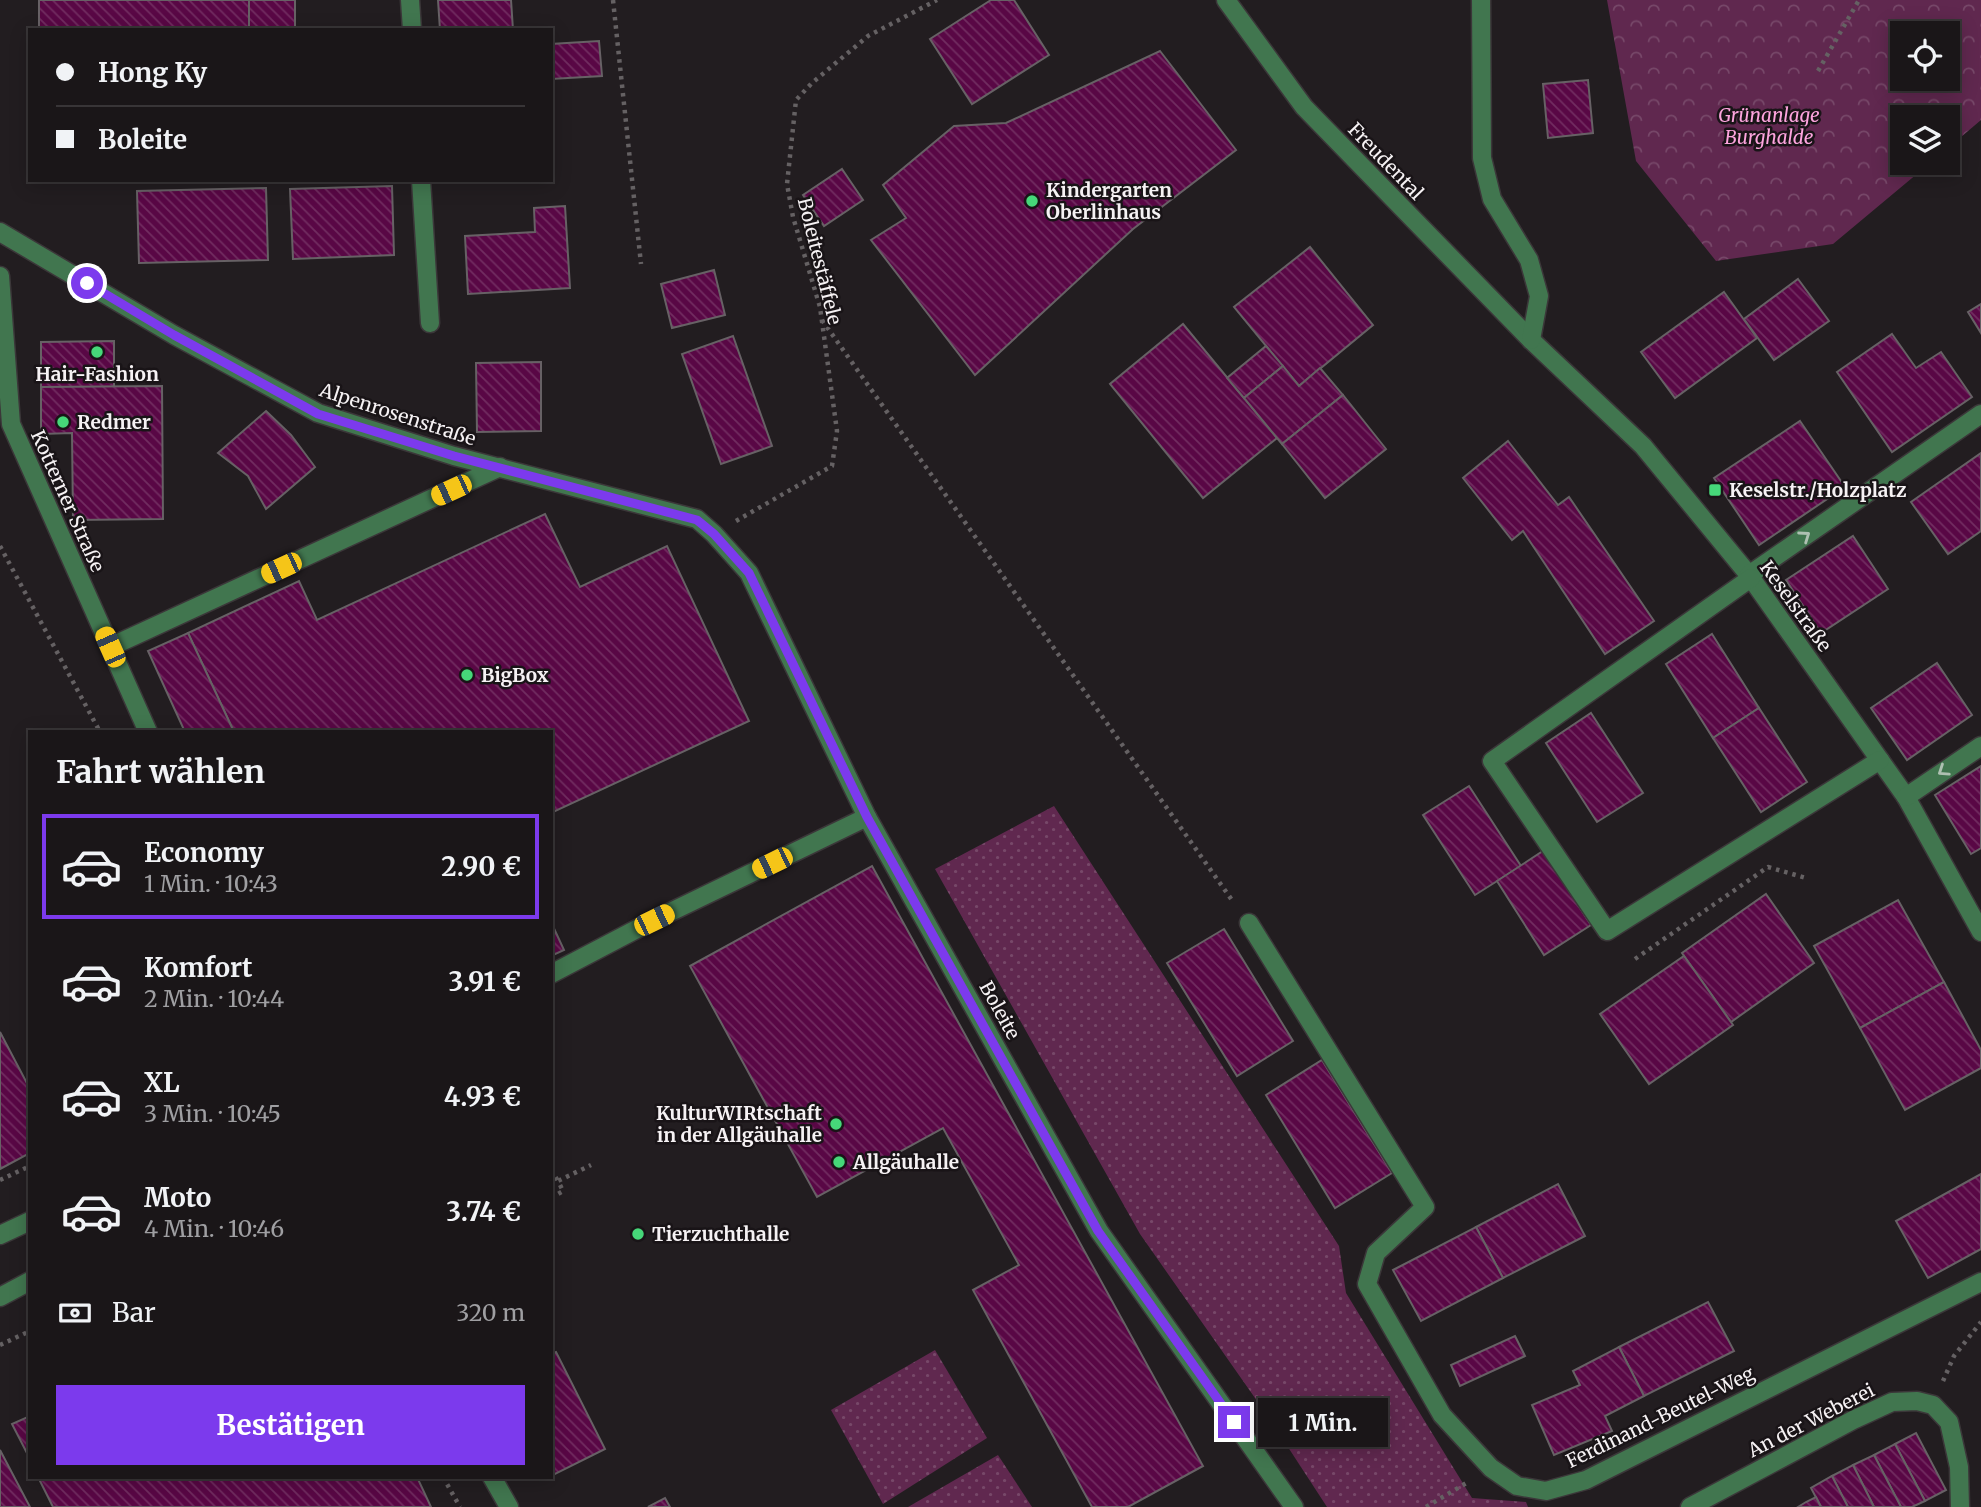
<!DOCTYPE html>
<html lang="de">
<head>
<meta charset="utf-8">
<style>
  :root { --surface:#1a1618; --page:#231f21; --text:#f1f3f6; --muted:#9f9fa2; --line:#383537; --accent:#7c3aed }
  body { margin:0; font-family:Merriweather,serif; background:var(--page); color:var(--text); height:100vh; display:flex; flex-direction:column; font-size:26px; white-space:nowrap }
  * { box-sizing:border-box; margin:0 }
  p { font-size:23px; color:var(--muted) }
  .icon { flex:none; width:38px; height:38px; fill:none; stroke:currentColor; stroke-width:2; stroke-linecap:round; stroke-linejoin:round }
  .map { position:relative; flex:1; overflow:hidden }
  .side { position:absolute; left:28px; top:730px; width:525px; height:749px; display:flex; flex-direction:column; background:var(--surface); border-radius:0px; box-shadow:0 4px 18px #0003,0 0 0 2px var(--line) }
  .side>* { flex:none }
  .hud { position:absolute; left:28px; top:28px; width:525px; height:154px; border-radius:0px; box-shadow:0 4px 18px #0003,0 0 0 2px var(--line); display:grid; align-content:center; height:154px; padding:0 28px; background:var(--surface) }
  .fabs { position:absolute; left:1890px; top:21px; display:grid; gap:14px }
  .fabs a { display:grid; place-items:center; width:70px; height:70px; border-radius:0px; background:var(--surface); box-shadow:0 4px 18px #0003,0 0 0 2px var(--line); font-size:35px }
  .end { position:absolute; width:32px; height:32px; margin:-16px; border:9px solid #7c3aed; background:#fff; box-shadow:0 0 0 4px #fff }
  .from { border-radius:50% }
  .bubble { position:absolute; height:49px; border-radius:0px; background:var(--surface); box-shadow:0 4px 18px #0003,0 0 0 2px var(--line); font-size:23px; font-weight:700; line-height:49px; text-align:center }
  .car { position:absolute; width:21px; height:42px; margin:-21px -10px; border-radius:9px; box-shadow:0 0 5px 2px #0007; background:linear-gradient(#f5c518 24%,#345 0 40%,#f5c518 0 76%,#345 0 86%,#f5c518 0) }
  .hud b { display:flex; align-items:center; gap:24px; height:66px; font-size:26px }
  .hud b+b { border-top:2px solid var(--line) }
  .hud i { width:18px; height:18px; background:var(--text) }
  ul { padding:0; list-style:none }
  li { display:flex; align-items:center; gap:21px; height:105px; margin:0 14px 10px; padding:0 14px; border:4px solid transparent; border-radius:0px }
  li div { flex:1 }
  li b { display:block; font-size:26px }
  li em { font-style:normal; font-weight:700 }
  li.current { border-color:var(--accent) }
  li>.icon { width:63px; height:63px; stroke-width:1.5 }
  h2 { padding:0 28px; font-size:32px; line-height:84px }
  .pay { display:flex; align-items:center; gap:18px; height:77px; padding:0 28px; font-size:26px }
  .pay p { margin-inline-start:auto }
  .action { display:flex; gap:14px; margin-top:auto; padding:14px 28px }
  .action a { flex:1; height:80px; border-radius:0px; background:var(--accent); color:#fff; font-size:28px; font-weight:700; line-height:80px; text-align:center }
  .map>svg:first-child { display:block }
  .grass { fill:url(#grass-dots) }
  .forest { fill:url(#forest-crowns); fill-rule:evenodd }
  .building { fill:url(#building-back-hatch); stroke:#676165; stroke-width:2 }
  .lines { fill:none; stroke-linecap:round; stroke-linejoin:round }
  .minor-casing { stroke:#3b3739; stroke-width:21 }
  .path { stroke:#656163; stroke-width:4.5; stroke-dasharray:3.5 5; stroke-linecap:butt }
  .minor { stroke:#41764f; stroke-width:18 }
  .oneway { stroke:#aec0b2 }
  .route { stroke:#7c3aed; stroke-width:9 }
  .poi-dot { fill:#46d779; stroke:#191417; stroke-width:2.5 }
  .labels { text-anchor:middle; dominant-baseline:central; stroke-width:5; stroke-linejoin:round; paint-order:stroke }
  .park-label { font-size:19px; font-style:italic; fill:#fda4de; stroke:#191417 }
  .street-label { font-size:19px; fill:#f6f2f4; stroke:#191417 }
  .poi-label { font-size:19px; font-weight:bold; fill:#f6f2f4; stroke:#191417; text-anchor:start }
</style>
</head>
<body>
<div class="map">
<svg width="1981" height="1507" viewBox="0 0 1981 1507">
  <defs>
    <pattern id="grass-dots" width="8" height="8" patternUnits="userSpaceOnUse" patternTransform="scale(1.75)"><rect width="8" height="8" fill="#60284f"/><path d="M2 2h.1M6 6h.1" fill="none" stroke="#774869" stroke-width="1.8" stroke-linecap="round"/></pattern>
    <pattern id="forest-crowns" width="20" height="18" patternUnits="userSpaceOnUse" patternTransform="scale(1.75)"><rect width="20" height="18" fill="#60284f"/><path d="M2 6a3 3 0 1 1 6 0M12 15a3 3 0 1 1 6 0" fill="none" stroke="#774869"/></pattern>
    <pattern id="building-back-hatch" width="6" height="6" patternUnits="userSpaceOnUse" patternTransform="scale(1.75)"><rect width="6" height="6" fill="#590745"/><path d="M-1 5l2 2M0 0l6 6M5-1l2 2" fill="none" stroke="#712c60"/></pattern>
  </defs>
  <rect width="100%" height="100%" fill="#221d20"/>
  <!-- grass -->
  <g class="grass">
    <path d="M 1054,806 L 1339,1246 L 1346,1293 L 1472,1498 L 1526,1502 L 1528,1507 L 1327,1507 L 1269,1418 L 1140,1234 L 935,869 Z"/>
    <path d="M 935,1350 L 987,1438 L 883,1504 L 831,1410 Z"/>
    <path d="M 998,1455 L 1032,1507 L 908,1507 Z"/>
  </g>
  <!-- forest -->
  <path class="forest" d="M 1607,0 L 1981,0 L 1981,120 L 1948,148 L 1948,117 L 1902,117 L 1902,163 L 1930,163 L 1833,244 L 1716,261 L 1636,161 ZM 1902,33 L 1948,33 L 1948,79 L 1902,79 Z"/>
  <!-- building -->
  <g class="building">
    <rect x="39" y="0" width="210" height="30"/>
    <rect x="249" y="0" width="46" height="30"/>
    <path d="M 438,0 L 511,0 L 513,30 L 440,30 Z"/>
    <path d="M 991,0 L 1014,0 L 1049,55 L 972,104 L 930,39 Z"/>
    <path d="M 599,41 L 602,76 L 551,79 L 551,44 Z"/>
    <path d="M 1160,51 L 1236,150 L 1133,229 L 975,375 L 871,240 L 906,218 L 883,185 L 954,126 L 1006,123 Z"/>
    <path d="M 1588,80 L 1593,133 L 1548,138 L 1543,84 Z"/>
    <path d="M 842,169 L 863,200 L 824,226 L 803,195 Z"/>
    <path d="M 392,186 L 394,255 L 293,259 L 290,189 Z"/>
    <path d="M 266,188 L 268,260 L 139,263 L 137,191 Z"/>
    <path d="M 565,206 L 570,288 L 468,294 L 465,236 L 535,232 L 534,208 Z"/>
    <path d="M 1310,247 L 1373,325 L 1299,386 L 1234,307 Z"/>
    <path d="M 714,270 L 725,315 L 672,328 L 661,284 Z"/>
    <path d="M 1798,279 L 1829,321 L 1774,360 L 1744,319 Z"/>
    <path d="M 1724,292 L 1757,338 L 1675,398 L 1641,352 Z"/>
    <path d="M 1981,304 L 1981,333 L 1968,312 Z"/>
    <path d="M 1183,324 L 1277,438 L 1203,498 L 1110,384 Z"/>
    <path d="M 1892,334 L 1916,368 L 1941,352 L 1972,397 L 1892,452 L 1837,372 Z"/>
    <path d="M 733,336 L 772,446 L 721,464 L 682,354 Z"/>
    <path d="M 114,341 L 114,387 L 41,387 L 41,342 Z"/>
    <path d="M 1266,346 L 1283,366 L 1244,398 L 1227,378 Z"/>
    <path d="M 541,362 L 541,431 L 477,432 L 476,363 Z"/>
    <path d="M 1283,366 L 1299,386 L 1320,368 L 1343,395 L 1282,444 L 1244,398 Z"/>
    <path d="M 162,386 L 163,519 L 73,520 L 72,433 L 41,434 L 41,387 Z"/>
    <path d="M 1343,395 L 1386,449 L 1325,498 L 1282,444 Z"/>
    <path d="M 266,411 L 291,435 L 315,467 L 266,509 L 248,476 L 218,453 Z"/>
    <path d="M 1800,421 L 1845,487 L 1759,545 L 1714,478 Z"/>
    <path d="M 1508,441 L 1558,505 L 1569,497 L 1654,621 L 1605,654 L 1523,531 L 1512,540 L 1463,478 Z"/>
    <path d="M 1981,453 L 1981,531 L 1948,554 L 1911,502 Z"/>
    <path d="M 545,514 L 580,587 L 667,546 L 749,721 L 551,813 L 551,732 L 234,732 L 188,633 L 299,581 L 317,620 Z"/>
    <path d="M 1853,536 L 1888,589 L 1821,633 L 1786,580 Z"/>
    <path d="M 188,633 L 234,732 L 185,732 L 148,651 Z"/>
    <path d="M 1712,634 L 1759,708 L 1713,738 L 1666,664 Z"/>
    <path d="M 1937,663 L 1972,715 L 1907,760 L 1871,708 Z"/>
    <path d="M 1759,708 L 1807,782 L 1761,812 L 1713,738 Z"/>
    <path d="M 1591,713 L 1643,793 L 1597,822 L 1546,743 Z"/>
    <path d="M 1981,766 L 1981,848 L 1971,854 L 1935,795 Z"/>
    <path d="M 1469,786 L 1521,866 L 1475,895 L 1423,815 Z"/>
    <path d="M 1543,851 L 1591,925 L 1544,955 L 1497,881 Z"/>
    <path d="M 872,866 L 1203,1466 L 1128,1507 L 1092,1507 L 973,1290 L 1019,1265 L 943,1128 L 817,1197 L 690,966 Z"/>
    <path d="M 1766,894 L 1814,963 L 1731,1022 L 1682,953 Z"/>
    <path d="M 1898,900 L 1944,982 L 1860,1028 L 1814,946 Z"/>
    <path d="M 551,922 L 564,950 L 551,956 Z"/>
    <path d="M 1224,929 L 1293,1041 L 1237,1076 L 1167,963 Z"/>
    <path d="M 1684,956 L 1733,1025 L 1649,1084 L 1600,1014 Z"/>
    <path d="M 1944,982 L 1981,1050 L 1981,1068 L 1905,1110 L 1860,1028 Z"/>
    <path d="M 0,1032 L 30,1089 L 30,1153 L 0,1169 Z"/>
    <path d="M 1322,1060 L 1392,1173 L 1335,1208 L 1266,1095 Z"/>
    <path d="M 1981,1174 L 1981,1249 L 1928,1278 L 1896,1221 Z"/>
    <path d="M 1558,1184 L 1585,1236 L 1503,1278 L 1476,1227 Z"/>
    <path d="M 1476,1227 L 1503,1278 L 1421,1321 L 1393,1270 Z"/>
    <path d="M 1708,1302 L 1734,1351 L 1644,1396 L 1619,1347 Z"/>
    <path d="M 1515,1336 L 1525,1356 L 1460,1386 L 1451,1365 Z"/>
    <path d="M 1619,1347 L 1644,1396 L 1605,1416 L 1612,1431 L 1554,1455 L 1532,1405 L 1580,1385 L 1573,1371 Z"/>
    <path d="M 556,1352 L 605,1449 L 551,1476 L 551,1354 Z"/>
    <path d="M 30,1416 L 30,1459 L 12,1424 Z"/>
    <path d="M 1916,1433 L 1946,1490 L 1925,1501 L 1895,1444 Z"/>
    <path d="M 1895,1444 L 1925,1501 L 1912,1507 L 1901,1507 L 1874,1455 Z"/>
    <path d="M 0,1450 L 30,1507 L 0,1507 Z"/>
    <path d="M 1874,1455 L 1901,1507 L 1874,1507 L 1853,1465 Z"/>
    <path d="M 1853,1465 L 1874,1507 L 1848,1507 L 1832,1476 Z"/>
    <path d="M 1832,1476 L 1848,1507 L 1821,1507 L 1811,1488 Z"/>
    <path d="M 38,1477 L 417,1477 L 431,1507 L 53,1507 Z"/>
    <path d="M 1816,1497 L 1821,1507 L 1798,1507 L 1806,1502 Z"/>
    <path d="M 665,1498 L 670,1507 L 648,1507 Z"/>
  </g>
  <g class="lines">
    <!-- minor casing -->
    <g class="minor-casing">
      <g id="minor">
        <path d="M 410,0 L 412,30"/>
        <path d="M 1226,0 L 1304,107 L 1531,340 L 1643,446 L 1749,575 L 1906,797 L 1981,932"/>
        <path d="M 1481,0 L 1482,158 L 1492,199 L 1529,260 L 1539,296 L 1531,340"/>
        <path d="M 421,180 L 430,323"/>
        <path d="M 0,232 L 174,335 L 318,413 L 454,456 L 697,519 L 714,534 L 749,573 L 867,817 L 1099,1231 L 1294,1507"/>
        <path d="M 0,276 L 11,424 L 148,732"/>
        <path d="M 1749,575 L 1981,414"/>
        <path d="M 1751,578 L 1492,761 L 1607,931 L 1880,760"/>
        <path d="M 110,647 L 500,467"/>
        <path d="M 1906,797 L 1981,746"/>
        <path d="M 1249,923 L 1425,1207 L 1376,1253 L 1367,1284 L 1442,1415 L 1491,1468 L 1517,1486 L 1546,1491 L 1586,1480 L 1981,1282"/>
        <path d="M 551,974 L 654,920 L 867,817"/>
        <path d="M 0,1235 L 30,1221"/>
        <path d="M 0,1297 L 30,1281"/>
        <path d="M 492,1477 L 509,1507"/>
        <path d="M 1690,1507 L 1853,1420 L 1892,1402 L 1917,1401 L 1933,1405 L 1949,1422 L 1959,1467 L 1960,1507"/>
      </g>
    </g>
    <!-- path -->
    <g class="path">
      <path d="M 613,0 L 641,264"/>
      <path d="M 1818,71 L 1859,0"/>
      <path d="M 822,320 L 1234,903"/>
      <path d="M 736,521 L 832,466 L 837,431 L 820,307 L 793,217 L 787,184 L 796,100 L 812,83 L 868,36 L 937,0"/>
      <path d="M 0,546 L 100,732"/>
      <path d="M 1635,959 L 1768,867 L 1806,878"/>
      <path d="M 551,1170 L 558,1181"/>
      <path d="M 0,1180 L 30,1166"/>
      <path d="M 551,1198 L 563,1191 L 558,1181 L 591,1165"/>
      <path d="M 0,1345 L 30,1331"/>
      <path d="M 1943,1381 L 1954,1356 L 1981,1322"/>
      <path d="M 443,1477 L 460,1507"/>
      <path d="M 1426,1507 L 1468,1482"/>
    </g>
    <!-- minor -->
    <use href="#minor" class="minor"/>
  </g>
  <!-- one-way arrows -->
  <defs><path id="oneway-chevron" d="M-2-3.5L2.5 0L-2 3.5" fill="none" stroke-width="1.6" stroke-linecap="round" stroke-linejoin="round" transform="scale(1.75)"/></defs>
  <g class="oneway">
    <use href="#oneway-chevron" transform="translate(1805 536) rotate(-35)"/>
    <use href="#oneway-chevron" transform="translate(1943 771) rotate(146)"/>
  </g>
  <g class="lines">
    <!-- route -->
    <path class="route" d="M 87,283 L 174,335 L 318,414 L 454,456 L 697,520 L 714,534 L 749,573 L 867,817 L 1098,1231 L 1234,1422"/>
  </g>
  <!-- markers -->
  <g class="poi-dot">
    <circle cx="1032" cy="201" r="7"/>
    <circle cx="97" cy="352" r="7"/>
    <circle cx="63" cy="422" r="7"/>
    <rect x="1708" y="483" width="14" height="14" rx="3.5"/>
    <circle cx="467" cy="675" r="7"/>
    <circle cx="836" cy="1124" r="7"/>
    <circle cx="839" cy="1162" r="7"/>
    <circle cx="638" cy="1234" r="7"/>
  </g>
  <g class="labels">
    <!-- park labels -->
    <g class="park-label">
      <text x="1769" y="115">Grünanlage<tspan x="1769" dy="22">Burghalde</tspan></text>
    </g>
    <!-- street labels -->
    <g class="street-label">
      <text transform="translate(1386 161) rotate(46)">Freudental</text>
      <text transform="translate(820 261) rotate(76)">Boleitestäffele</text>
      <text transform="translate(398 414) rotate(18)">Alpenrosenstraße</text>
      <text transform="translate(68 501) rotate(66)">Kotterner Straße</text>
      <text transform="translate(1796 606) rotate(54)">Keselstraße</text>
      <text transform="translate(1000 1010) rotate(61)">Boleite</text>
      <text transform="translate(1660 1417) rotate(-26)">Ferdinand-Beutel-Weg</text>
      <text transform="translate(1811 1420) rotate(-27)">An der Weberei</text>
    </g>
    <!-- poi labels -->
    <g class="poi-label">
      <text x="1046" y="190">Kindergarten<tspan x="1046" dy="22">Oberlinhaus</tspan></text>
      <text x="97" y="374" text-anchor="middle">Hair-Fashion</text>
      <text x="77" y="422">Redmer</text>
      <text x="1729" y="490">Keselstr./Holzplatz</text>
      <text x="481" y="675">BigBox</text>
      <text x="822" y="1113" text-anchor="end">KulturWIRtschaft<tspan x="822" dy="22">in der Allgäuhalle</tspan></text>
      <text x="853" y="1162">Allgäuhalle</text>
      <text x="652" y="1234">Tierzuchthalle</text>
    </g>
  </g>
</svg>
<div class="fabs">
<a><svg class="icon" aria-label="locate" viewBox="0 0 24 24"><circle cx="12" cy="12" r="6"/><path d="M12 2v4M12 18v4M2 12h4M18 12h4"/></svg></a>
<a><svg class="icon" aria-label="layers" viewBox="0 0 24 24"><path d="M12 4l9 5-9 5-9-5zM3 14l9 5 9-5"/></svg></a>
</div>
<i class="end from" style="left:87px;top:283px"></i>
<i class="end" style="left:1234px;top:1422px"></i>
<div class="bubble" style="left:1258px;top:1398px;width:130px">1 Min.</div>
<i class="car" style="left:451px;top:490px;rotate:245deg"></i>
<i class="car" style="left:281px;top:568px;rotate:245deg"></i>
<i class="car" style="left:110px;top:647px;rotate:336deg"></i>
<i class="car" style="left:772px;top:863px;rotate:244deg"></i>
<i class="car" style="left:654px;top:920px;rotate:64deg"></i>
<div class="hud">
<b><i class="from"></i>Hong Ky</b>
<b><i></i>Boleite</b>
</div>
<section class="side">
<h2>Fahrt wählen</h2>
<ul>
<li class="current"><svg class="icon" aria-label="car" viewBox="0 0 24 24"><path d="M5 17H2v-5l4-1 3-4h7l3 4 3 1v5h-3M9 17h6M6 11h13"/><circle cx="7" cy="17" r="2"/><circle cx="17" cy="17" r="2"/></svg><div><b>Economy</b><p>1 Min. · 10:43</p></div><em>2.90 €</em></li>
<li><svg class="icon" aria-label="car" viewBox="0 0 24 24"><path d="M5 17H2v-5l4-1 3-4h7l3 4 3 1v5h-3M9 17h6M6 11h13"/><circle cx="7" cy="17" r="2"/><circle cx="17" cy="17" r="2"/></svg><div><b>Komfort</b><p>2 Min. · 10:44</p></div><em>3.91 €</em></li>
<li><svg class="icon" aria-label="car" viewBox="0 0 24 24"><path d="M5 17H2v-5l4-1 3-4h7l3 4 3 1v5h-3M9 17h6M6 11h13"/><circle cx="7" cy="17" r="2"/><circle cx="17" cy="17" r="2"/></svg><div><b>XL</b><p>3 Min. · 10:45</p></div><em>4.93 €</em></li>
<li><svg class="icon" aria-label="car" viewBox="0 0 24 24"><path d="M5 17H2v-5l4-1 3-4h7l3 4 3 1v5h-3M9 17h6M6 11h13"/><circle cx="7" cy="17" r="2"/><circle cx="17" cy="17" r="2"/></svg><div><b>Moto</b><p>4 Min. · 10:46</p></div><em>3.74 €</em></li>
</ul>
<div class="pay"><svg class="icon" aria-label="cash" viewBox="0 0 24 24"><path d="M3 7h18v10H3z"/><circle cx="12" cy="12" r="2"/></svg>Bar<p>320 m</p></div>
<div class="action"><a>Bestätigen</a></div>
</section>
</div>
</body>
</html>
